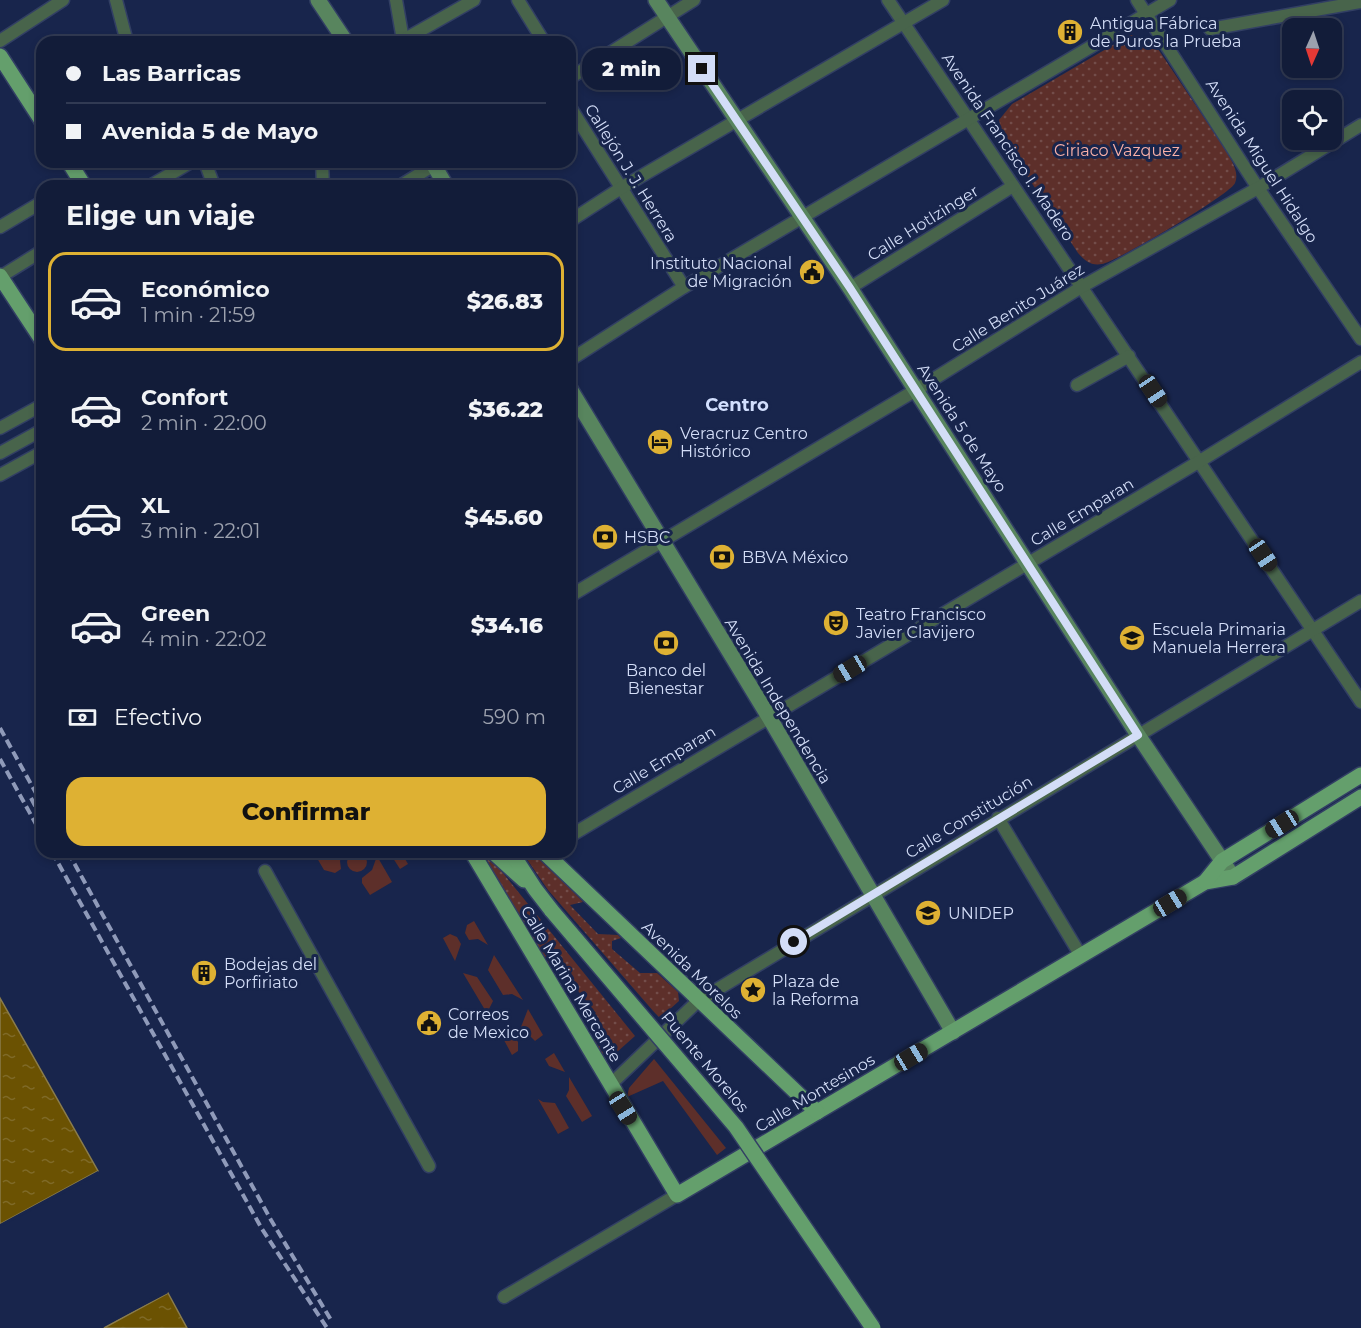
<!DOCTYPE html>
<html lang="es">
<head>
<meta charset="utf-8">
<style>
  :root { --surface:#121c39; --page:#1b2541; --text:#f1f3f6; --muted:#9ca1ae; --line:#313a53; --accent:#deb133 }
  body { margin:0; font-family:Montserrat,sans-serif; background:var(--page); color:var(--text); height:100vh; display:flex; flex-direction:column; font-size:22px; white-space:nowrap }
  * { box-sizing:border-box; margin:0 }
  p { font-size:20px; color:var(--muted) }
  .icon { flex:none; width:33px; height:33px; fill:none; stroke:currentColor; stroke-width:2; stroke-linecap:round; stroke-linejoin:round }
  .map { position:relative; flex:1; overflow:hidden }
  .panel { position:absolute; left:36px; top:180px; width:540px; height:678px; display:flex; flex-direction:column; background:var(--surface); border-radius:18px; box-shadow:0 3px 9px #0003,0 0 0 2px var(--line) }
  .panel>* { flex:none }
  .hud { position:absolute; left:36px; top:36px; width:540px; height:132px; border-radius:18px; box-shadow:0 3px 9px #0003,0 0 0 2px var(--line); display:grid; align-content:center; height:132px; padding:0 30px; background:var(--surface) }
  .needle { width:39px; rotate:183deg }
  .controls { position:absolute; left:1282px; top:18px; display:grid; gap:12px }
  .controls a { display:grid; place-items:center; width:60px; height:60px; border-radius:12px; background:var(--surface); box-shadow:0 3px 9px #0003,0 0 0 2px var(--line); font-size:30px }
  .end { position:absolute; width:27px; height:27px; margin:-14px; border:8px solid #d3ddf7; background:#111; box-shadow:0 0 0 3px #111 }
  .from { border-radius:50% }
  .bubble { position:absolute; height:42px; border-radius:18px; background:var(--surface); box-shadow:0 3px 9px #0003,0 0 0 2px var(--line); font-size:20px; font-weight:800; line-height:42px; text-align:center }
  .car { position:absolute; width:18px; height:36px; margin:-18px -9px; border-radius:8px; box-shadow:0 0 4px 2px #0007; background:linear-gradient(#222 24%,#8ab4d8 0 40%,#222 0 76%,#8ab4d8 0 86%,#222 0) }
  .hud b { display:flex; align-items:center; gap:21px; height:57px; font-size:22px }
  .hud b+b { border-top:2px solid var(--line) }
  .hud i { width:15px; height:15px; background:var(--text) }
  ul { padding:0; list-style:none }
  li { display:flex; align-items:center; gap:18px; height:99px; margin:0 12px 9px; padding:0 18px; border:3px solid transparent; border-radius:18px }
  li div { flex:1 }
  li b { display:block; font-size:22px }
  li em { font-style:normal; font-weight:800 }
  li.on { border-color:var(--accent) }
  li>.icon { width:54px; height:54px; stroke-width:1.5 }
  h2 { padding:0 30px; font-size:27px; line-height:72px }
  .pay { display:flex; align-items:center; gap:15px; height:66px; padding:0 30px; font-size:22px }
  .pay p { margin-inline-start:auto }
  .primary-button { display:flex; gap:12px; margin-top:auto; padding:12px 30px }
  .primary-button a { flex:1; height:69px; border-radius:18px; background:var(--accent); color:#111; font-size:24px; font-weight:800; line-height:69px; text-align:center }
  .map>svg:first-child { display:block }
  .grass { fill:#5d2f2a }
  .park { fill:url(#park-dots) }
  .water { fill:url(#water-ripples); stroke:#8a7c4c; stroke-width:1.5 }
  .pier { fill:#18254c }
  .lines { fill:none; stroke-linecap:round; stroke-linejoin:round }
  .street-casing { stroke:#323f64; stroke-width:15 }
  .secondary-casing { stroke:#323f64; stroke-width:18 }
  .primary-casing { stroke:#323f64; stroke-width:18 }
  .street { stroke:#48644b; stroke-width:12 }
  .secondary { stroke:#58855e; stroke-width:15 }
  .primary { stroke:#649f6c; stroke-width:15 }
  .rail { stroke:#8f9ab9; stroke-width:4; stroke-dasharray:9 4.5; stroke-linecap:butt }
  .primary-bridge-casing { stroke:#323f64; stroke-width:18; stroke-linecap:butt }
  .primary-bridge { stroke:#649f6c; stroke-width:15 }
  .route { stroke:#d3ddf7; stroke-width:8 }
  .labels { text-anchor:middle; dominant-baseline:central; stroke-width:6; stroke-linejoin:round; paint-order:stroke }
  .poi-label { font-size:16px; fill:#d3ddf7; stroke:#18254c; text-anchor:start }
  .street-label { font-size:16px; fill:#d3ddf7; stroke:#18254c }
  .park-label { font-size:16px; fill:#f9b0a7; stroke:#18254c }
  .neighbourhood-label { font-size:18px; font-weight:bold; fill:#d2dffe; stroke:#18254c }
</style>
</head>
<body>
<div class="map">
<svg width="1361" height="1328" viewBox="0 0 1361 1328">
  <defs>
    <pattern id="park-dots" width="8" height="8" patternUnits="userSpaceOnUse" patternTransform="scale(1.5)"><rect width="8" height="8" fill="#5d2f2a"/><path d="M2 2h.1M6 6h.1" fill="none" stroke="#734d4a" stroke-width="1.8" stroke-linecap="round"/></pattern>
    <pattern id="water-ripples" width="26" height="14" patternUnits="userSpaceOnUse" patternTransform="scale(1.5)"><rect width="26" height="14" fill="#6b5202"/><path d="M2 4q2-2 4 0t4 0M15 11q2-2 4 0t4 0" fill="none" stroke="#7f6a28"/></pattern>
  </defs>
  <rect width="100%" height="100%" fill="#18254c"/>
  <!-- grass -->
  <g class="grass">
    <circle cx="357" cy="862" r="10"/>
    <path d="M 308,852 L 343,852 L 340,861 L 341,869 L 335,873 L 324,870 L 314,853 L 305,858 L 303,855 Z"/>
    <path d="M 389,852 L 401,852 L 408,864 L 400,869 Z"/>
    <path d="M 377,856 L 392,882 L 370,895 L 362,883 L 362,878 L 372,870 Z"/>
    <path d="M 474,921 L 488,945 L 478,939 L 469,940 L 465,933 L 467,925 Z"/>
    <path d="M 450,934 L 457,937 L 461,944 L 455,961 L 443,938 Z"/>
    <path d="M 494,955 L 523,1000 L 512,994 L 503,995 L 488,970 Z"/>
    <path d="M 463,973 L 477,977 L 493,1001 L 489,1009 L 491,1020 Z"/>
    <path d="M 528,1009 L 543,1035 L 535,1041 L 521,1027 Z"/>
    <path d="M 498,1029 L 511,1031 L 518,1042 L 518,1051 L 512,1055 Z"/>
    <path d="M 554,1053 L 565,1072 L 549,1066 L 545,1059 Z"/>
    <path d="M 654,1059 L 726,1148 L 717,1155 L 663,1081 L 627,1097 L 629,1088 Z"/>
    <path d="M 569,1077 L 592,1116 L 582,1122 L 566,1096 L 569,1090 Z"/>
    <path d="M 538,1099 L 543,1102 L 555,1103 L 569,1128 L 558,1134 Z"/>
  </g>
  <!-- park -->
  <g class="park">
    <path d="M 1130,35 L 1145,37 L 1156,46 L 1225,149 C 1230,159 1240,171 1235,183 C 1231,194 1116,262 1102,264 C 1091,266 1085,261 1078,253 L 1004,141 L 999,120 L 1012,104 Z"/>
    <path d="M 480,852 L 486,852 L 635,1036 L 617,1052 L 608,1057 L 598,1051 L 592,1040 L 600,1032 L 590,1018 L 596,1013 L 562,971 L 547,965 Z"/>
    <path d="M 522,852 L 535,852 L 583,902 L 570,905 L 598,934 L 618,935 L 621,938 L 612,941 L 612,949 L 640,973 L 657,973 L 678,992 L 679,1001 L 660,1018 L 654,1012 L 548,890 Z"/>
  </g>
  <!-- water -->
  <g class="water">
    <path d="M 0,998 L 98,1171 L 0,1224 Z"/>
    <path d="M 168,1293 L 187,1328 L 104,1328 Z"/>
  </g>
  <!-- pier -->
  <g class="pier">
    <path d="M 98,1171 L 100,1174 L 0,1227 L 0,1224 Z"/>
    <path d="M 166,1290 L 168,1293 L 101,1328 L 103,1325 Z"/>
  </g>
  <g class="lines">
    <!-- street casing -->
    <g class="street-casing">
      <g id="street">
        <path d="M 116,0 L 127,42"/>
        <path d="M 396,0 L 403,40"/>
        <path d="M 518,0 L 544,42"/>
        <path d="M 888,0 L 1361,702"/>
        <path d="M 1137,0 L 1258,188 L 1361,339"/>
        <path d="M 1210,29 L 1361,2"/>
        <path d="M 0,41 L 63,0"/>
        <path d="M 400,42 L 474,0"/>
        <path d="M 570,78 L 694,0"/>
        <path d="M 570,107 L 684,287"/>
        <path d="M 205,162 L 214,186"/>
        <path d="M 322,162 L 323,186"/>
        <path d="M 69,186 L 80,179"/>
        <path d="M 150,186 L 191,162"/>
        <path d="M 400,186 L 439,162"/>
        <path d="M 570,221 L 621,188 L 943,0"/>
        <path d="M 0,227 L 42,202"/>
        <path d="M 0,277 L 42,251"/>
        <path d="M 850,288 L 1013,186"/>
        <path d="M 570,360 L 684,287 L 1170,0"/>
        <path d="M 1077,385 L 1129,356"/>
        <path d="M 0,428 L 42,405"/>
        <path d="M 0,453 L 42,430"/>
        <path d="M 0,475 L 42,452"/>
        <path d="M 570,596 L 916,390 L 1083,286 L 1258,188 L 1361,125"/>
        <path d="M 998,818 L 1081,956"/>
        <path d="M 570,836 L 1200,461 L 1361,362"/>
        <path d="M 265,871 L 429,1166"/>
        <path d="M 611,1084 L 698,1001 L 1361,601"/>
        <path d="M 504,1297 L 677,1195"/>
      </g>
    </g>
    <!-- secondary casing -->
    <g class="secondary-casing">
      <g id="secondary">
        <path d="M 318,0 L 346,42"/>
        <path d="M 656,0 L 850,288 L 1138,735 L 1233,877"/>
        <path d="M 432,162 L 446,186"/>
        <path d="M 570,389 L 769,717 L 953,1032"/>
      </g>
    </g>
    <!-- primary casing -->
    <g class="primary-casing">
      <g id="primary">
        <path d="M 0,56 L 42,121"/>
        <path d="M 69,162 L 84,186"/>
        <path d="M 0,276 L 42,340"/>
        <path d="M 472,852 L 677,1195 L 1205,882 L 1233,877 L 1361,797"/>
        <path d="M 493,852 L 524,880"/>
        <path d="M 511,852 L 535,889 L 552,911"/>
        <path d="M 544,852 L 817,1112"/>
        <path d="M 1205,882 L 1222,861 L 1361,775"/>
      </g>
    </g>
    <!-- street -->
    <use href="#street" class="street"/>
    <!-- secondary -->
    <use href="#secondary" class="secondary"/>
    <!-- primary -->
    <use href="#primary" class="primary"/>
    <!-- rail -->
    <g class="rail">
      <path d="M 0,728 L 42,804"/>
      <path d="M 0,759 L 42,835"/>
      <path d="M 31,798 L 42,819"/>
      <path d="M 52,852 L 262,1229 L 327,1328"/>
      <path d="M 68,852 L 271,1220 L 331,1320"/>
    </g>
    <!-- primary-bridge casing -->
    <g class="primary-bridge-casing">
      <path id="primary-bridge" d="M 552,911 L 736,1127 L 873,1328"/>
    </g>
    <!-- primary-bridge -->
    <use href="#primary-bridge" class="primary-bridge"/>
  </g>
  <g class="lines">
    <!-- route -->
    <path class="route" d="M 702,69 L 850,288 L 1138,735 L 794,942"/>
  </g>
  <!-- icons -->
  <defs>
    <g id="building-disc" transform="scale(1.35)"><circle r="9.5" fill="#deb133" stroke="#18254c"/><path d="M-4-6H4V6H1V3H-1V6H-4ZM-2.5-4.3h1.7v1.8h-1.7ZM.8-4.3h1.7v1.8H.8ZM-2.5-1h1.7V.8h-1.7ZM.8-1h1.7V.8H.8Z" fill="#111"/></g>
    <g id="civic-disc" transform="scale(1.35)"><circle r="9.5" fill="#deb133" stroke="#18254c"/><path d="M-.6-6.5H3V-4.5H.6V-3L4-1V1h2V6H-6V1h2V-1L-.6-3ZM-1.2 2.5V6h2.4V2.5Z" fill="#111"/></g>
    <g id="hotel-disc" transform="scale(1.35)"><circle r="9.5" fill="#deb133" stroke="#18254c"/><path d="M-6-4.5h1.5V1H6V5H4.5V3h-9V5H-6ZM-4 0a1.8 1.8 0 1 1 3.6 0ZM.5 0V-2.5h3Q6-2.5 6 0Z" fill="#111"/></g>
    <g id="bank-disc" transform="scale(1.35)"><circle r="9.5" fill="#deb133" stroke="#18254c"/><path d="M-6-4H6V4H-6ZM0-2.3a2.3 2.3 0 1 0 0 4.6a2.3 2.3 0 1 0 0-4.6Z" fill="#111"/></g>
    <g id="theatre-disc" transform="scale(1.35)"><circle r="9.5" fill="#deb133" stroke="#18254c"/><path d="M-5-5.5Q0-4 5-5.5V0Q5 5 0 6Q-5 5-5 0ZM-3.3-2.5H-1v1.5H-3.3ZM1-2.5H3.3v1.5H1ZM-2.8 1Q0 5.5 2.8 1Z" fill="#111"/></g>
    <g id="school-disc" transform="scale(1.35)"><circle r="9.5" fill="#deb133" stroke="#18254c"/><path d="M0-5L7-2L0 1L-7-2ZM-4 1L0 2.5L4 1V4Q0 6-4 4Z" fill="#111"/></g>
    <g id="university-disc" transform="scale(1.35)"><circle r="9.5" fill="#deb133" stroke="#18254c"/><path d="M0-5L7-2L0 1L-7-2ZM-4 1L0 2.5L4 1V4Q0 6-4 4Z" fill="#111"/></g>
    <g id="sight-disc" transform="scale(1.35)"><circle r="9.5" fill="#deb133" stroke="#18254c"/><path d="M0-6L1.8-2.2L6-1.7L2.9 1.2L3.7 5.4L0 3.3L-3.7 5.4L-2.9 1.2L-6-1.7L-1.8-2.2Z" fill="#111"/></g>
  </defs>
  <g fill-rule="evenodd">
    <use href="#building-disc" x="1070" y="32"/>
    <use href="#civic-disc" x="812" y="272"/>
    <use href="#hotel-disc" x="660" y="442"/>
    <use href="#bank-disc" x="605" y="537"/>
    <use href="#bank-disc" x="722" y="557"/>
    <use href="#theatre-disc" x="836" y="623"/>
    <use href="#school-disc" x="1132" y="638"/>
    <use href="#bank-disc" x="666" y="643"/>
    <use href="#university-disc" x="928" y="913"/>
    <use href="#building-disc" x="204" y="973"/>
    <use href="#sight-disc" x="753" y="990"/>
    <use href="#civic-disc" x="429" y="1023"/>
  </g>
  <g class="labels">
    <!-- poi labels -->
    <g class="poi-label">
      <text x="1090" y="23">Antigua Fábrica<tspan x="1090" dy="18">de Puros la Prueba</tspan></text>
      <text x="792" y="263" text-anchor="end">Instituto Nacional<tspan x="792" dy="18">de Migración</tspan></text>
      <text x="680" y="433">Veracruz Centro<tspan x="680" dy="18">Histórico</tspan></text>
      <text x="624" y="537">HSBC</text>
      <text x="742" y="557">BBVA México</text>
      <text x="856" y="614">Teatro Francisco<tspan x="856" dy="18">Javier Clavijero</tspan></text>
      <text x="1152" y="629">Escuela Primaria<tspan x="1152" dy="18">Manuela Herrera</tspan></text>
      <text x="666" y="670" text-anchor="middle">Banco del<tspan x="666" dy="18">Bienestar</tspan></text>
      <text x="948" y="913">UNIDEP</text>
      <text x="224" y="964">Bodejas del<tspan x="224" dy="18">Porfiriato</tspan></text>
      <text x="772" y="981">Plaza de<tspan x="772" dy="18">la Reforma</tspan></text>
      <text x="448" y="1014">Correos<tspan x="448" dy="18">de Mexico</tspan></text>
    </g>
    <!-- street labels -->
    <g class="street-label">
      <text transform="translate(1008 147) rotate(56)">Avenida Francisco I. Madero</text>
      <text transform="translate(1262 161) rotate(57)">Avenida Miguel Hidalgo</text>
      <text transform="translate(631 173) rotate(58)">Callejón J. J. Herrera</text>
      <text transform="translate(923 223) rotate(-32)">Calle Hotlzinger</text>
      <text transform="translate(1018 308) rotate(-32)">Calle Benito Juárez</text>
      <text transform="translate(962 428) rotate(57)">Avenida 5 de Mayo</text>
      <text transform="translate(1082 512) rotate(-31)">Calle Emparan</text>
      <text transform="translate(778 701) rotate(59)">Avenida Independencia</text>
      <text transform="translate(664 760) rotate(-31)">Calle Emparan</text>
      <text transform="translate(969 817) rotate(-31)">Calle Constitución</text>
      <text transform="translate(692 970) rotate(44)">Avenida Morelos</text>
      <text transform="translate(571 984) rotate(59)">Calle Marina Mercante</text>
      <text transform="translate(705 1062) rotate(50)">Puente Morelos</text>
      <text transform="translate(815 1093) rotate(-31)">Calle Montesinos</text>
    </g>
    <!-- park labels -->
    <g class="park-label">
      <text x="1117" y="150">Ciriaco Vazquez</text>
    </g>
    <!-- neighbourhood labels -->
    <g class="neighbourhood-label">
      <text x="737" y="405">Centro</text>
    </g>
  </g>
</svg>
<div class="controls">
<a><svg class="needle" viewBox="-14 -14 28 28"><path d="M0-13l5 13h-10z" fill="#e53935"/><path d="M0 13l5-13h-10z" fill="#9ca1ae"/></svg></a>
<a><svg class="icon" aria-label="locate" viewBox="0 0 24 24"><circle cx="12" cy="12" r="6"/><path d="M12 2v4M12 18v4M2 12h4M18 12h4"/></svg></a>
</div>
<i class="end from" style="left:794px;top:942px"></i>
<i class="end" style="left:702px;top:69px"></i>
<div class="bubble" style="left:582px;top:48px;width:99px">2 min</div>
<i class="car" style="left:1153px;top:391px;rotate:146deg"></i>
<i class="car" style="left:1263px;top:555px;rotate:146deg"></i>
<i class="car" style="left:850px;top:669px;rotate:239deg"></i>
<i class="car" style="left:1282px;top:824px;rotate:238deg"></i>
<i class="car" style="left:1170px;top:903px;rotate:59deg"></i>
<i class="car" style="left:911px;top:1057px;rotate:59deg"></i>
<i class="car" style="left:623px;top:1108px;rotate:148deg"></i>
<div class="hud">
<b><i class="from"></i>Las Barricas</b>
<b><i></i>Avenida 5 de Mayo</b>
</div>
<section class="panel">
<h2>Elige un viaje</h2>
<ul>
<li class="on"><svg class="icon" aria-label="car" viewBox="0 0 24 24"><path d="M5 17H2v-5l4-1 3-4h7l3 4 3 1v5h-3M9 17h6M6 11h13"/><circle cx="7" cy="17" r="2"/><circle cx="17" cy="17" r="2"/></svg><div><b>Económico</b><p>1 min · 21:59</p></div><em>$26.83</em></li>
<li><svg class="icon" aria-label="car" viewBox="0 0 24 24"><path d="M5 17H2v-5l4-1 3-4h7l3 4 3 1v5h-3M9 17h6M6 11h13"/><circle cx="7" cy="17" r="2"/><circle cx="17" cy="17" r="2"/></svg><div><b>Confort</b><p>2 min · 22:00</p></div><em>$36.22</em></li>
<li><svg class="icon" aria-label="car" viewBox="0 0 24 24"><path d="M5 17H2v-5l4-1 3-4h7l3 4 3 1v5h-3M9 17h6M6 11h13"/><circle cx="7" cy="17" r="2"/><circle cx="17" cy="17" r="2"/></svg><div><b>XL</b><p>3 min · 22:01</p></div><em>$45.60</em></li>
<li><svg class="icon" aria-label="car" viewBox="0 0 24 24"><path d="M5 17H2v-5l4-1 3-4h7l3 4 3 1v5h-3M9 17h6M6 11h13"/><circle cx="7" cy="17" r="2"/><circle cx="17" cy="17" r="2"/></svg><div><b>Green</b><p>4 min · 22:02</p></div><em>$34.16</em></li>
</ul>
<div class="pay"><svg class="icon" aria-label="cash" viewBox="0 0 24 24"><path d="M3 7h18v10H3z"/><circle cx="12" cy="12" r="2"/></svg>Efectivo<p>590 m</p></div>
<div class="primary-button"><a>Confirmar</a></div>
</section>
</div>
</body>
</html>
